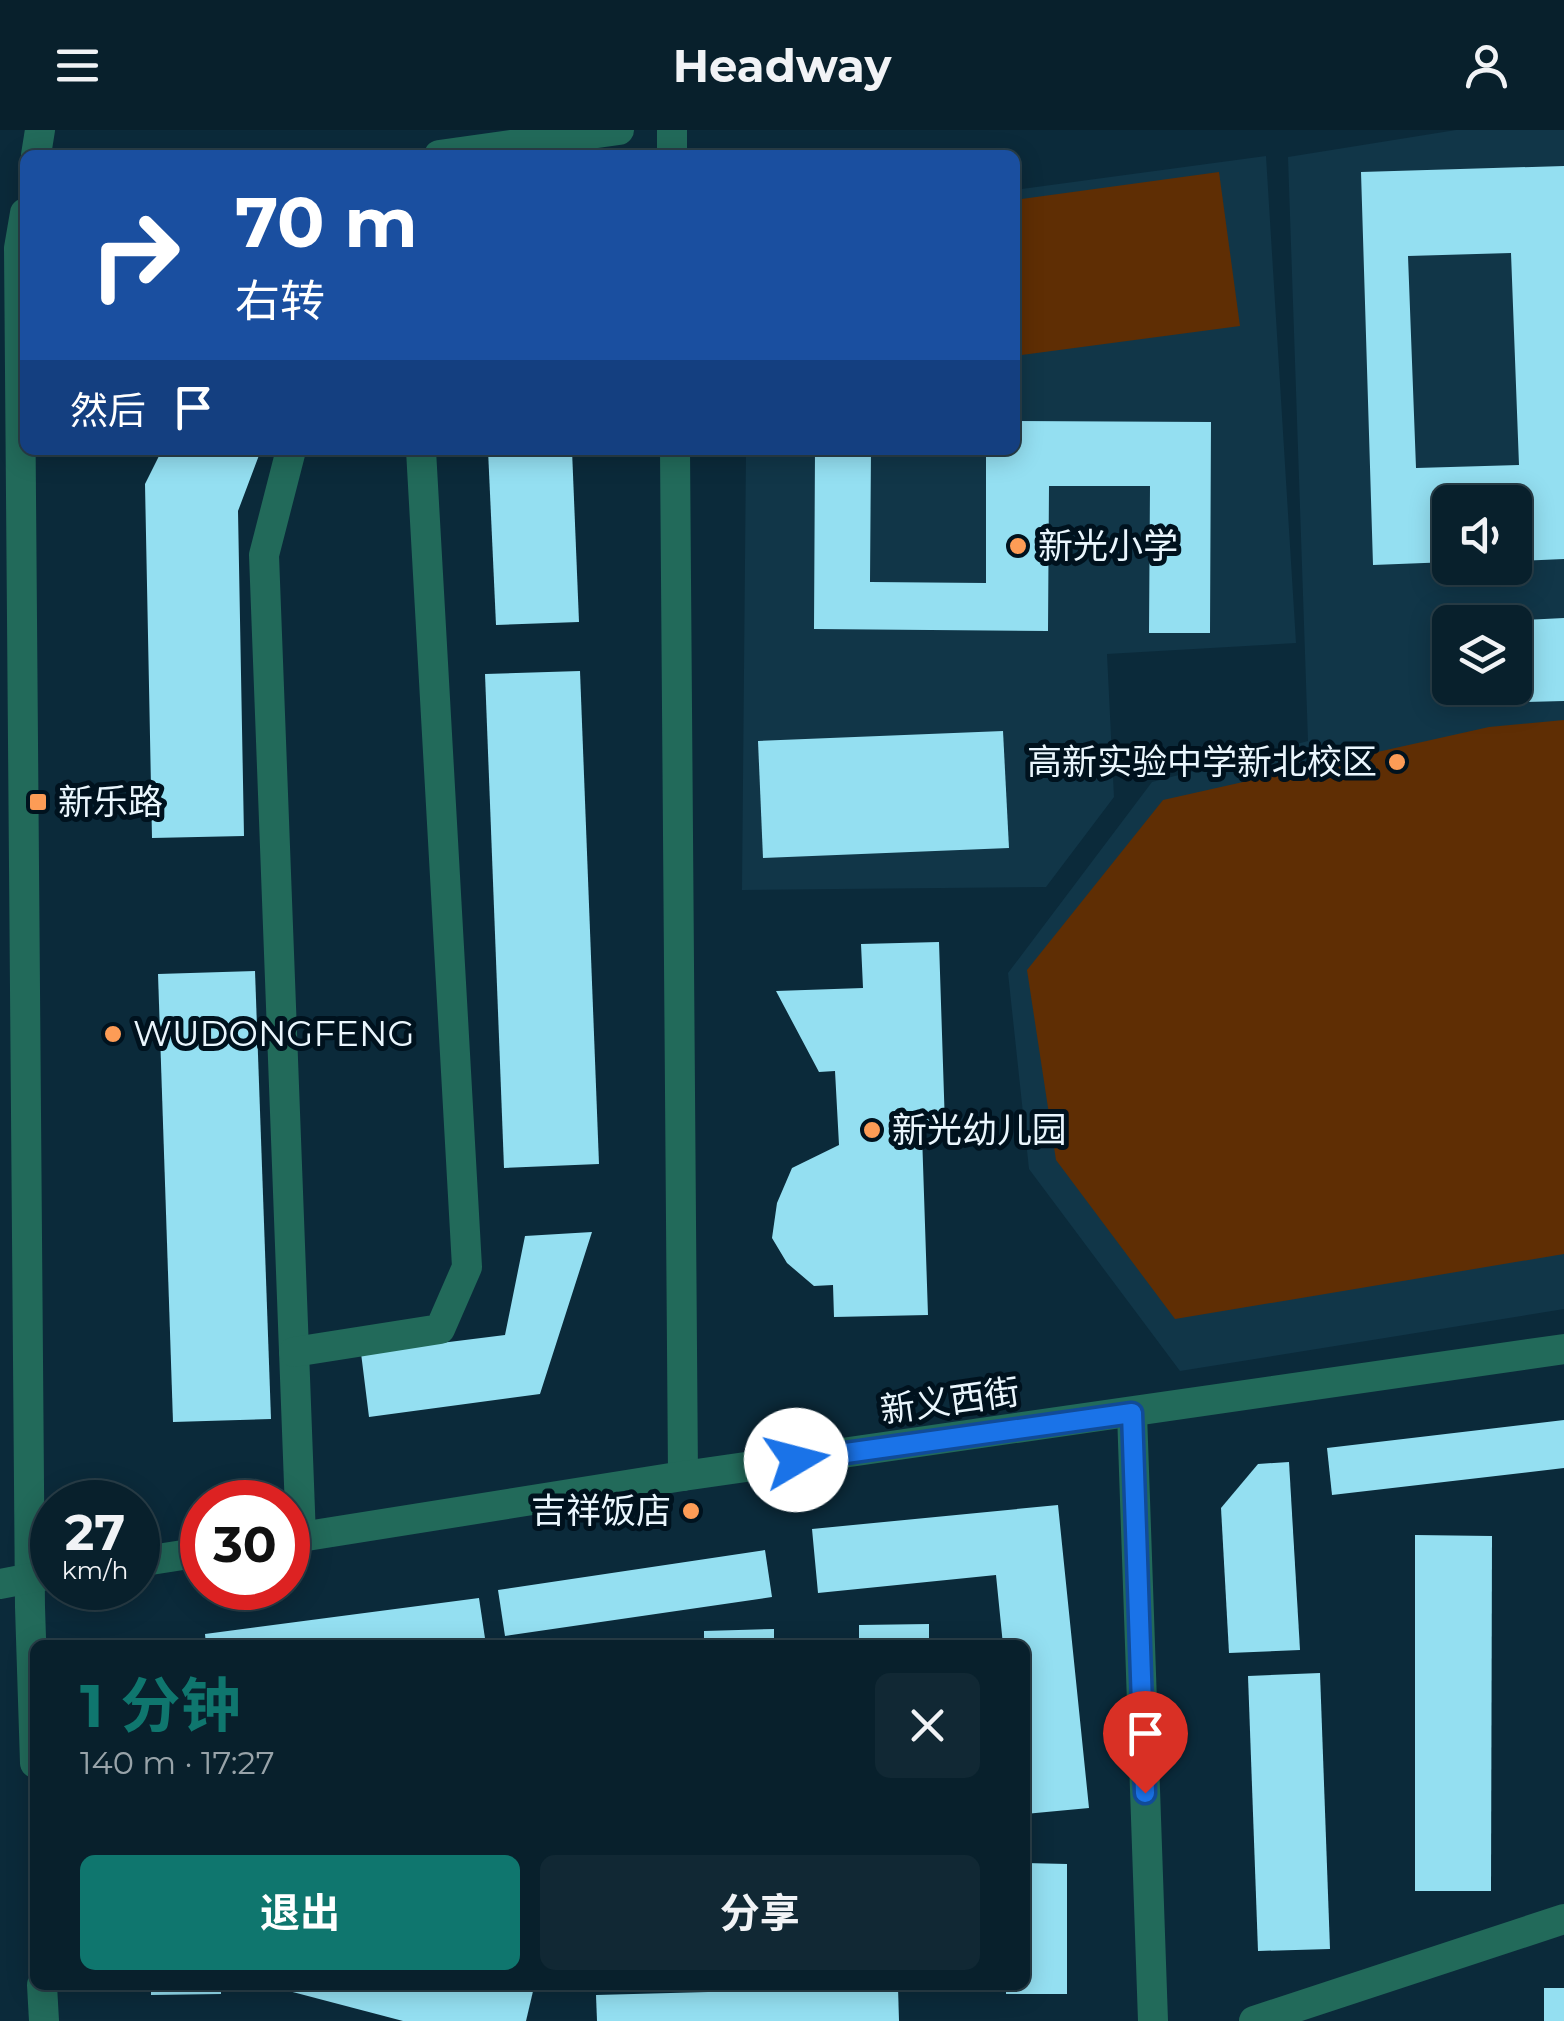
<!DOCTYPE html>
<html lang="zh">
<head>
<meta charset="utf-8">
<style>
  body { margin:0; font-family:Montserrat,"Noto Sans SC",sans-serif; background:#112834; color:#f1f3f6; height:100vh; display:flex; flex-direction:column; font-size:38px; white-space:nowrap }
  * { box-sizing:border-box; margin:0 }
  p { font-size:32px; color:#98a3a9 }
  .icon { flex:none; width:55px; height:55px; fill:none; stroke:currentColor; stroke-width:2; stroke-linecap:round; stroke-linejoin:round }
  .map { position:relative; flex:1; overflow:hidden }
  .side { position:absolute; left:30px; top:1510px; width:1000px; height:350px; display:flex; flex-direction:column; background:#08202c; border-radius:15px; box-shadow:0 5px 25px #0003,0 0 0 2px #293e48 }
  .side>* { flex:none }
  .top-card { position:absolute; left:20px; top:20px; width:1000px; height:305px; border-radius:15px; box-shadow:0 5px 25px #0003,0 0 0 2px #293e48; background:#1a4fa0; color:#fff; overflow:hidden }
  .controls { position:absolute; left:1432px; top:355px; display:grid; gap:20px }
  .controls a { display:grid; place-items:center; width:100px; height:100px; border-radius:15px; background:#08202c; box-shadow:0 5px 25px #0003,0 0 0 2px #293e48; font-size:50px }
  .speed { position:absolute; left:30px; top:1350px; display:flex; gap:20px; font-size:50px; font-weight:700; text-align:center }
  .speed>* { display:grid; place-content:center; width:130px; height:130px; border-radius:50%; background:#08202c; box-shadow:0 5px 25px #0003,0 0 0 2px #293e48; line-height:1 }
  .speed small { font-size:25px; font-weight:400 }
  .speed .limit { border:15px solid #d22; background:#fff; color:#111 }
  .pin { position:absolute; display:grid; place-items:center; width:85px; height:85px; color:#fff; margin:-102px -42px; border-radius:50% 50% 50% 0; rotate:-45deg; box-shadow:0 0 10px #0007 }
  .pin .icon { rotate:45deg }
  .me { position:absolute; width:110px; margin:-55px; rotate:82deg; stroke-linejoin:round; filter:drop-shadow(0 0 8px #0008) }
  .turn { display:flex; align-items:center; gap:35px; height:210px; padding:0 50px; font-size:45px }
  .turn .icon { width:130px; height:130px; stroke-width:2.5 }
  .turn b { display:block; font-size:70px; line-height:85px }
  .then { display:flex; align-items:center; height:95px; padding:0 50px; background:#0003; gap:20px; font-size:38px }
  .round { display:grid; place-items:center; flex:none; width:105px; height:105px; border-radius:15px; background:#112834 }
  .overview { display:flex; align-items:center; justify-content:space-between; height:170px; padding:0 50px }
  h1 { font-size:60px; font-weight:700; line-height:75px; color:#0f766e }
  .primary-button { display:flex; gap:20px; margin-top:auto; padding:20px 50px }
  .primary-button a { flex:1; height:115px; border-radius:15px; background:#0f766e; color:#fff; font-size:40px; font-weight:700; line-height:115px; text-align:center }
  .primary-button a+a { background:#112834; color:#f1f3f6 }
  header { display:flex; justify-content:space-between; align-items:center; height:130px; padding:0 50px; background:#08202c; font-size:45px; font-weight:700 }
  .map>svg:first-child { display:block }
  .built { fill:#113648; fill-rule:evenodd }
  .green { fill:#5f2e04 }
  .building { fill:#94dff1; fill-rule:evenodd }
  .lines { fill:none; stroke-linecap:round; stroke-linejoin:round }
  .minor { stroke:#226a5a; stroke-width:30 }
  .route-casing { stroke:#114b97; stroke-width:25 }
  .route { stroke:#1a73e8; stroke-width:18 }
  .poi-dot { fill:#fd9c56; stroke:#00121e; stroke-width:4 }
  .labels { text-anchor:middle; stroke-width:10; stroke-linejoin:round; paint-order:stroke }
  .poi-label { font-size:35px; fill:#eaf6fd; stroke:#00121e; text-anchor:start }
  .street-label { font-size:35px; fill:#eaf6fd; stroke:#00121e }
</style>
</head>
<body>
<header><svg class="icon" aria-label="menu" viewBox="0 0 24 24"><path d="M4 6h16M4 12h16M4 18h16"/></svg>Headway<svg class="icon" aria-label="person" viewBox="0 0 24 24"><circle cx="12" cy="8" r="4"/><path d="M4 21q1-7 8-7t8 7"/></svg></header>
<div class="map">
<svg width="1564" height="1891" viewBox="0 0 1564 1891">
  <rect width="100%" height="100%" fill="#0b2a3a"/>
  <g class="built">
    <path d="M1456 0H1564V1179L1180 1241 1029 1039 1008 843 1152 652 1308 611 1288 27ZM1450 372H1515V438H1450ZM1450 492H1515V558H1450Z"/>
    <polygon points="1266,26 1296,513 1107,524 1114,667 1046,757 742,760 746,320 1015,320 1015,60"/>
  </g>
  <g class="green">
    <polygon points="1219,42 1240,196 1015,226 1015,70"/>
    <polygon points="1564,590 1564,1124 1175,1189 1056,1030 1027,840 1163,670 1489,597"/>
  </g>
  <g class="building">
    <path d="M1564 36V429L1515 431V372H1450V432L1373 435 1361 42ZM1511 123 1519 335 1416 338 1408 126Z"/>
    <polygon points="1015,291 1211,292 1210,503 1149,503 1150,356 1049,356 1048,501 814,499 815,320 871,320 870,452 986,453 986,320 1015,320"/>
    <polygon points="162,320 261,320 238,381 244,706 152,708 145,354"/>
    <polygon points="488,320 572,320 579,492 496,495"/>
    <polygon points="1564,488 1564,571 1526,572 1523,490"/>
    <polygon points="580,541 599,1034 504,1038 485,544"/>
    <polygon points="1003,601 1009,718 763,728 758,611"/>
    <polygon points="939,812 945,996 905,996 905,1004 922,1004 928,1185 834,1187 833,1155 814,1156 787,1133 772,1108 777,1073 792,1038 839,1015 835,941 819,942 776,861 863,858 861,814"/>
    <polygon points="255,841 271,1289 173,1292 158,844"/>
    <polygon points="592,1102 540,1264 369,1287 361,1223 505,1205 525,1106"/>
    <polygon points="1564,1290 1564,1338 1332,1365 1327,1318"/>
    <polygon points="1289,1332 1300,1520 1229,1523 1221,1378 1258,1334"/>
    <polygon points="1058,1375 1089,1678 1025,1684 1025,1515 1003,1515 996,1445 818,1463 812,1399"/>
    <polygon points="1415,1405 1492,1406 1491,1761 1415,1761"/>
    <polygon points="765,1420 772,1467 505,1506 498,1460"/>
    <polygon points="479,1468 486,1515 206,1515 205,1504"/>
    <polygon points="929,1494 929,1515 859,1515 859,1495"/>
    <polygon points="774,1499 774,1515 704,1515 704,1501"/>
    <polygon points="1320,1543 1330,1819 1258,1821 1248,1546"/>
    <polygon points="1025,1733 1067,1734 1067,1864 1006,1864 1006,1855 1025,1855"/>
    <polygon points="151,1855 221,1855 221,1864 151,1865"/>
    <polygon points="266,1855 527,1855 534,1857 526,1891 403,1891"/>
    <polygon points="898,1857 899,1891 597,1891 596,1865"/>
    <rect x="1544" y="1858" width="20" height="33"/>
  </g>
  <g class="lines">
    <g class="minor">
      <polyline points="672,0 672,25"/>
      <polyline points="36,25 40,0"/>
      <polyline points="439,25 619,0"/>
      <polyline points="25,83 19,118 30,1477 35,1633"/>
      <polyline points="291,320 264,425 301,1407"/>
      <polyline points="675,320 683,1346"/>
      <polyline points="294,1222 440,1199 467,1137 421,320"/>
      <polyline points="1132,1283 1153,1891"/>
      <polyline points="288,1409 683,1346 1564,1219"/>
      <polyline points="138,1432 202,1422"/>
      <polyline points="0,1454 52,1444"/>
      <polyline points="42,1855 44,1891"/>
      <polyline points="1254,1891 1564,1789"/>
    </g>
  </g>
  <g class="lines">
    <g class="route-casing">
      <polyline id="route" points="796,1330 1132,1283 1145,1663"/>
    </g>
    <use href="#route" class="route"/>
  </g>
  <g class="poi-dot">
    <circle cx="1018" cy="416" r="10"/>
    <circle cx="1397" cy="632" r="10"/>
    <rect x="28" y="662" width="20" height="20" rx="5"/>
    <circle cx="113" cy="904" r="10"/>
    <circle cx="872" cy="1000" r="10"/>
    <circle cx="691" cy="1381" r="10"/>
  </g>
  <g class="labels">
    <g class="poi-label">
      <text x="1038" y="428">新光小学</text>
      <text x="1377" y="644" text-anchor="end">高新实验中学新北校区</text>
      <text x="58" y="684">新乐路</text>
      <text x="133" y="916">WUDONGFENG</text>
      <text x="892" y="1012">新光幼儿园</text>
      <text x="671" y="1393" text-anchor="end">吉祥饭店</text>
    </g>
    <g class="street-label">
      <text transform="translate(950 1271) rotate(-8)" y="12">新义西街</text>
    </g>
  </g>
</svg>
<div class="controls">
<a><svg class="icon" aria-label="sound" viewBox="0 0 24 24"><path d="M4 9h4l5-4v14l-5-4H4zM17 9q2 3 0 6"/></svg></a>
<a><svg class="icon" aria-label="layers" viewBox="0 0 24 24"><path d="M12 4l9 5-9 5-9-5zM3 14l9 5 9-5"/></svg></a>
</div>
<div class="speed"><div>27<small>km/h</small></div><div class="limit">30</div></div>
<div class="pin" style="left:1145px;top:1663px;background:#d93025"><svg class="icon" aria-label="arrive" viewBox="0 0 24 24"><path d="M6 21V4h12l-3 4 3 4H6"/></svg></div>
<svg class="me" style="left:796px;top:1330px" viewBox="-20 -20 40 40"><circle r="19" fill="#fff"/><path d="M0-13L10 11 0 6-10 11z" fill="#1a73e8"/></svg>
<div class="top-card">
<div class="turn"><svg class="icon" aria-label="right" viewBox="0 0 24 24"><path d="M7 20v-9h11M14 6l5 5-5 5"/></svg><div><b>70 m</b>右转</div></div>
<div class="then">然后<svg class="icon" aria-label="arrive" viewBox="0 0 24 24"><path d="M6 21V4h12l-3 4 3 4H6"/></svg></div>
</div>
<section class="side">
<div class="overview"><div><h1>1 分钟</h1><p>140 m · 17:27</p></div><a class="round"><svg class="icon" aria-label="close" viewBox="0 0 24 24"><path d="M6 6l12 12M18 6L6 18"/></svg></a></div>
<div class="primary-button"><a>退出</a><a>分享</a></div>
</section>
</div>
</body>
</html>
